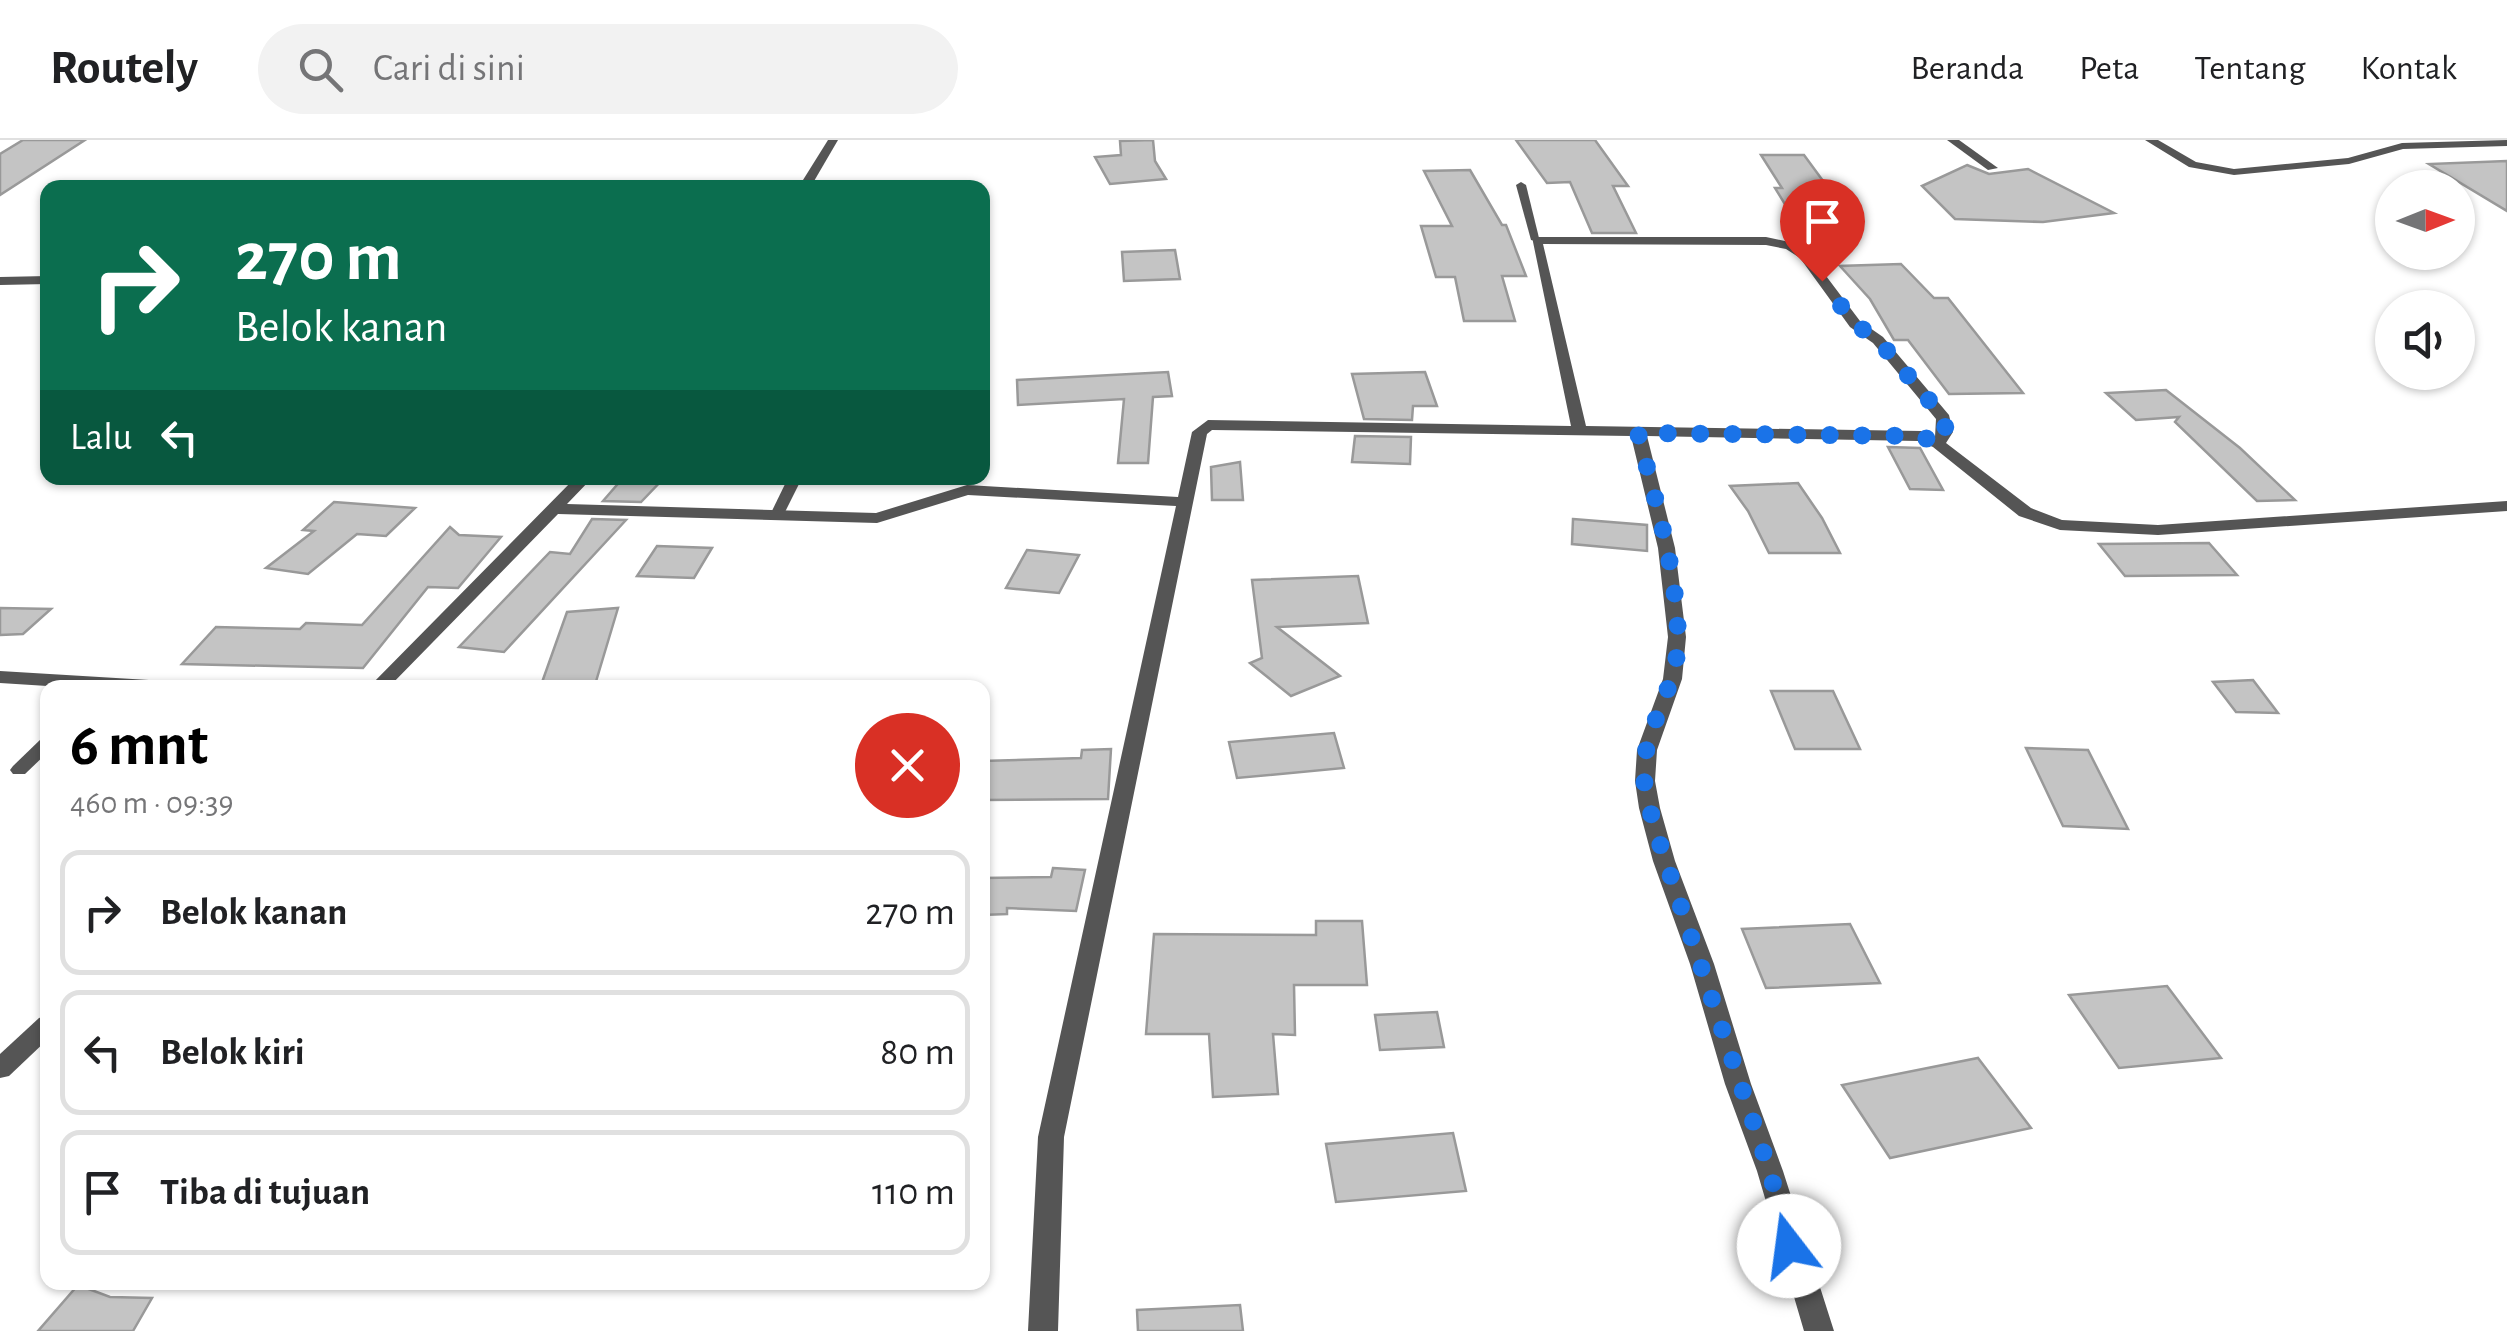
<!DOCTYPE html>
<html lang="id">
<head>
<meta charset="utf-8">
<style>
  body { margin:0; font-family:"Alegreya Sans",sans-serif; background:#f2f2f2; color:#202124; height:100vh; display:flex; flex-direction:column; font-size:38px; white-space:nowrap }
  * { box-sizing:border-box; margin:0 }
  p { font-size:32px; color:#757577 }
  .icon { flex:none; width:55px; height:55px; fill:none; stroke:currentColor; stroke-width:2; stroke-linecap:round; stroke-linejoin:round }
  .map { position:relative; flex:1; overflow:hidden }
  .drawer { position:absolute; left:40px; top:540px; width:950px; height:610px; display:flex; flex-direction:column; background:#fff; border-radius:20px; box-shadow:0 2px 8px #0004 }
  .drawer>* { flex:none }
  .top-card { position:absolute; left:40px; top:40px; width:950px; height:305px; border-radius:20px; box-shadow:0 2px 8px #0004; background:#0b6e4f; color:#fff; overflow:hidden }
  .needle { width:65px; rotate:89deg }
  .controls { position:absolute; left:2375px; top:30px; display:grid; gap:20px }
  .controls a { display:grid; place-items:center; width:100px; height:100px; border-radius:50%; background:#fff; box-shadow:0 2px 8px #0004; font-size:50px }
  .pin { position:absolute; display:grid; place-items:center; width:85px; height:85px; color:#fff; margin:-102px -42px; border-radius:50% 50% 50% 0; rotate:-45deg; box-shadow:0 0 10px #0007 }
  .pin .icon { rotate:45deg }
  .me { position:absolute; width:110px; margin:-55px; rotate:345deg; stroke-linejoin:round; filter:drop-shadow(0 0 8px #0008) }
  .turn { display:flex; align-items:center; gap:35px; height:210px; padding:0 30px; font-size:45px }
  .turn .icon { width:130px; height:130px; stroke-width:2.5 }
  .turn b { display:block; font-size:70px; line-height:85px }
  .then { display:flex; align-items:center; height:95px; padding:0 30px; background:#0003; gap:20px; font-size:38px }
  .round { display:grid; place-items:center; flex:none; width:105px; height:105px; border-radius:52px; background:#f2f2f2 }
  .overview { display:flex; align-items:center; justify-content:space-between; height:170px; padding:0 30px }
  h1 { font-size:60px; font-weight:700; line-height:75px; color:#000 }
  ul { padding:0; list-style:none }
  li { display:flex; align-items:center; gap:30px; height:125px; margin:0 20px 15px; padding:0 10px; border:5px solid #e0e0e0; border-radius:20px }
  li div { flex:1 }
  li b { display:block; font-size:38px }
  li em { font-style:normal }
  header { display:flex; align-items:center; gap:60px; box-sizing:border-box; height:140px; padding:0 50px; background:#fff; border-bottom:2px solid #e0e0e0 }
  header strong { font-size:48px }
  nav { display:flex; gap:55px; margin-inline-start:auto; font-size:35px }
  .search { width:700px; height:90px; background:#f2f2f2; display:flex; align-items:center; gap:25px; box-sizing:border-box; padding:0 35px; border-radius:55px; color:#757577; font-size:38px }
  .map>svg:first-child { display:block }
  .building { fill:#c4c4c4; stroke:#999; stroke-width:2.5 }
  .lines { fill:none; stroke-linecap:round; stroke-linejoin:round }
  .lane { fill:#555; fill-rule:evenodd }
  .street { fill:#555; fill-rule:evenodd }
  .route { stroke:#1a73e8; stroke-width:18; stroke-dasharray:0 32.4 }
</style>
</head>
<body>
<header>
<strong>Routely</strong>
<div class="search"><svg class="icon" aria-label="search" viewBox="0 0 24 24"><circle cx="10" cy="10" r="6"/><path d="M15 15l6 6"/></svg>Cari di sini</div>
<nav><a>Beranda</a><a>Peta</a><a>Tentang</a><a>Kontak</a></nav>
</header>
<div class="map">
<svg width="2507" height="1191" viewBox="0 0 2507 1191">
  <rect width="100%" height="100%" fill="#fff"/>
  <g class="building">
    <polygon points="23,0 85,0 0,55 0,14"/>
    <polygon points="1153,0 1155,21 1166,39 1110,44 1095,17 1121,15 1120,1"/>
    <polygon points="1516,0 1595,0 1628,46 1613,46 1636,93 1592,93 1570,42 1547,43"/>
    <polygon points="1761,15 1804,15 1851,79 1794,79 1775,48 1782,48"/>
    <polygon points="2507,21 2507,71 2429,24"/>
    <polygon points="1967,25 1989,34 2028,29 2114,73 2043,82 1955,79 1922,46"/>
    <polygon points="1470,30 1502,85 1506,85 1526,136 1502,136 1515,181 1464,181 1455,137 1436,137 1421,86 1452,86 1424,31"/>
    <polygon points="1175,110 1180,139 1124,141 1122,112"/>
    <polygon points="1901,124 1934,158 1948,158 2023,253 1949,254 1908,200 1894,200 1870,159 1840,126"/>
    <polygon points="1168,232 1172,256 1153,257 1148,323 1118,323 1124,259 1018,265 1017,240"/>
    <polygon points="1425,232 1437,266 1413,266 1412,280 1364,279 1352,234"/>
    <polygon points="2166,250 2240,308 2295,360 2257,361 2175,282 2179,277 2136,280 2106,253"/>
    <polygon points="1355,296 1411,297 1410,324 1352,322"/>
    <polygon points="1888,307 1920,308 1943,350 1910,349"/>
    <polygon points="1240,322 1243,360 1212,360 1211,327"/>
    <polygon points="623,338 664,338 641,362 603,361"/>
    <polygon points="1798,343 1822,378 1840,413 1769,413 1748,371 1730,346"/>
    <polygon points="334,362 415,368 386,396 357,394 308,434 266,428 314,391 303,390"/>
    <polygon points="592,379 626,380 504,512 459,507 550,412 570,414"/>
    <polygon points="1573,379 1647,385 1647,411 1572,404"/>
    <polygon points="450,387 459,395 501,397 458,448 428,447 363,528 182,524 216,487 300,489 306,483 362,485"/>
    <polygon points="2209,403 2237,435 2125,436 2099,404"/>
    <polygon points="657,406 712,408 694,438 637,436"/>
    <polygon points="1027,410 1079,415 1059,453 1006,448"/>
    <polygon points="1358,436 1368,483 1277,487 1340,536 1291,556 1250,523 1262,518 1252,440"/>
    <polygon points="0,468 51,469 23,494 0,495"/>
    <polygon points="618,468 594,548 540,548 567,472"/>
    <polygon points="2253,540 2278,573 2236,572 2213,542"/>
    <polygon points="1771,551 1833,551 1860,609 1795,609"/>
    <polygon points="1334,593 1344,628 1237,638 1229,602"/>
    <polygon points="2026,608 2088,610 2128,689 2063,686"/>
    <polygon points="1111,609 1108,659 982,660 982,621 1081,618 1082,610"/>
    <polygon points="1053,728 1085,730 1076,771 1007,768 1007,774 982,775 982,738 1051,737"/>
    <polygon points="1316,781 1362,781 1367,845 1294,845 1295,895 1273,894 1278,954 1213,957 1209,894 1146,894 1154,794 1316,795"/>
    <polygon points="1850,784 1880,843 1766,848 1742,789"/>
    <polygon points="2167,846 2221,918 2119,928 2069,855"/>
    <polygon points="1437,872 1444,907 1380,910 1375,875"/>
    <polygon points="1978,918 2031,988 1890,1018 1842,945"/>
    <polygon points="1453,993 1466,1051 1336,1062 1326,1004"/>
    <polygon points="78,1145 110,1157 152,1158 133,1191 38,1191"/>
    <polygon points="1240,1165 1243,1191 1138,1191 1137,1170"/>
  </g>
  <g class="lines">
    <g class="lane">
      <polygon points="1521,42 1526,45 1540,102 1531,100 1516,45"/>
      <polygon points="788,338 802,338 781,380 771,380 769,377"/>
      <polygon points="48,597 48,612 25,634 13,634 10,630 13,626 42,598"/>
    </g>
    <g class="street">
      <polygon points="828,0 838,0 810,48 798,48"/>
      <polygon points="1947,0 1959,0 1998,28 1988,30"/>
      <polygon points="2145,0 2158,0 2196,22 2234,29 2348,18 2402,3 2507,0 2507,6 2403,9 2349,24 2234,35 2189,27"/>
      <path d="M1532 97H1766L1794 103 1808 112 1860 181 1883 197 1949 275 1953 292 1946 303 2031 368 2062 380 2158 385 2507 361V371L2158 395 2060 390 2019 376 1933 307 1918 301 1647 296 1675 408 1686 497 1682 539 1657 610 1655 641 1660 668 1675 721 1714 824 1751 944 1783 1031 1834 1191H1804L1757 1031 1725 944 1690 824 1653 721 1639 668 1635 641 1637 610 1663 539 1668 497 1658 408 1631 296 1212 290 1207 294 1064 997 1058 1191H1028L1038 997 1176 366 968 355 877 383 558 374 388 548H368L575 338H592L567 364 876 373 967 345 1178 357 1192 292 1208 280 1571 286ZM1543 104 1766 105 1786 109 1800 118 1850 187 1873 203 1936 279 1935 297 1921 291 1586 286Z"/>
      <polygon points="48,136 48,144 0,145 0,137"/>
      <polygon points="0,531 182,542 191,548 79,548 0,543"/>
      <polygon points="48,875 48,899 9,936 0,938 0,914 39,878"/>
    </g>
  </g>
  <g class="lines">
    <path class="route" d="M1789 1106 1770 1032 1654 686C1650 667 1642 645 1644 625 1648 580 1679 543 1678 498 1677 430 1655 359 1638 293L1921 296 1938 304 1946 292 1944 278 1878 200 1855 184 1822 141"/>
  </g>
</svg>
<div class="controls">
<a><svg class="needle" viewBox="-14 -14 28 28"><path d="M0-13l5 13h-10z" fill="#e53935"/><path d="M0 13l5-13h-10z" fill="#757577"/></svg></a>
<a><svg class="icon" aria-label="sound" viewBox="0 0 24 24"><path d="M4 9h4l5-4v14l-5-4H4zM17 9q2 3 0 6"/></svg></a>
</div>
<div class="pin" style="left:1822px;top:141px;background:#d93025"><svg class="icon" aria-label="arrive" viewBox="0 0 24 24"><path d="M6 21V4h12l-3 4 3 4H6"/></svg></div>
<svg class="me" style="left:1789px;top:1106px" viewBox="-20 -20 40 40"><circle r="19" fill="#fff"/><path d="M0-13L10 11 0 6-10 11z" fill="#1a73e8"/></svg>
<div class="top-card">
<div class="turn"><svg class="icon" aria-label="right" viewBox="0 0 24 24"><path d="M7 20v-9h11M14 6l5 5-5 5"/></svg><div><b>270 m</b>Belok kanan</div></div>
<div class="then">Lalu<svg class="icon" aria-label="left" viewBox="0 0 24 24"><path d="M17 20v-9H6M10 6l-5 5 5 5"/></svg></div>
</div>
<section class="drawer">
<div class="overview"><div><h1>6 mnt</h1><p>460 m · 09:39</p></div><a class="round" style="background:#d93025;color:#fff"><svg class="icon" aria-label="close" viewBox="0 0 24 24"><path d="M6 6l12 12M18 6L6 18"/></svg></a></div>
<ul>
<li><svg class="icon" aria-label="right" viewBox="0 0 24 24"><path d="M7 20v-9h11M14 6l5 5-5 5"/></svg><div><b>Belok kanan</b></div><em>270 m</em></li>
<li><svg class="icon" aria-label="left" viewBox="0 0 24 24"><path d="M17 20v-9H6M10 6l-5 5 5 5"/></svg><div><b>Belok kiri</b></div><em>80 m</em></li>
<li><svg class="icon" aria-label="arrive" viewBox="0 0 24 24"><path d="M6 21V4h12l-3 4 3 4H6"/></svg><div><b>Tiba di tujuan</b></div><em>110 m</em></li>
</ul>
</section>
</div>
</body>
</html>
